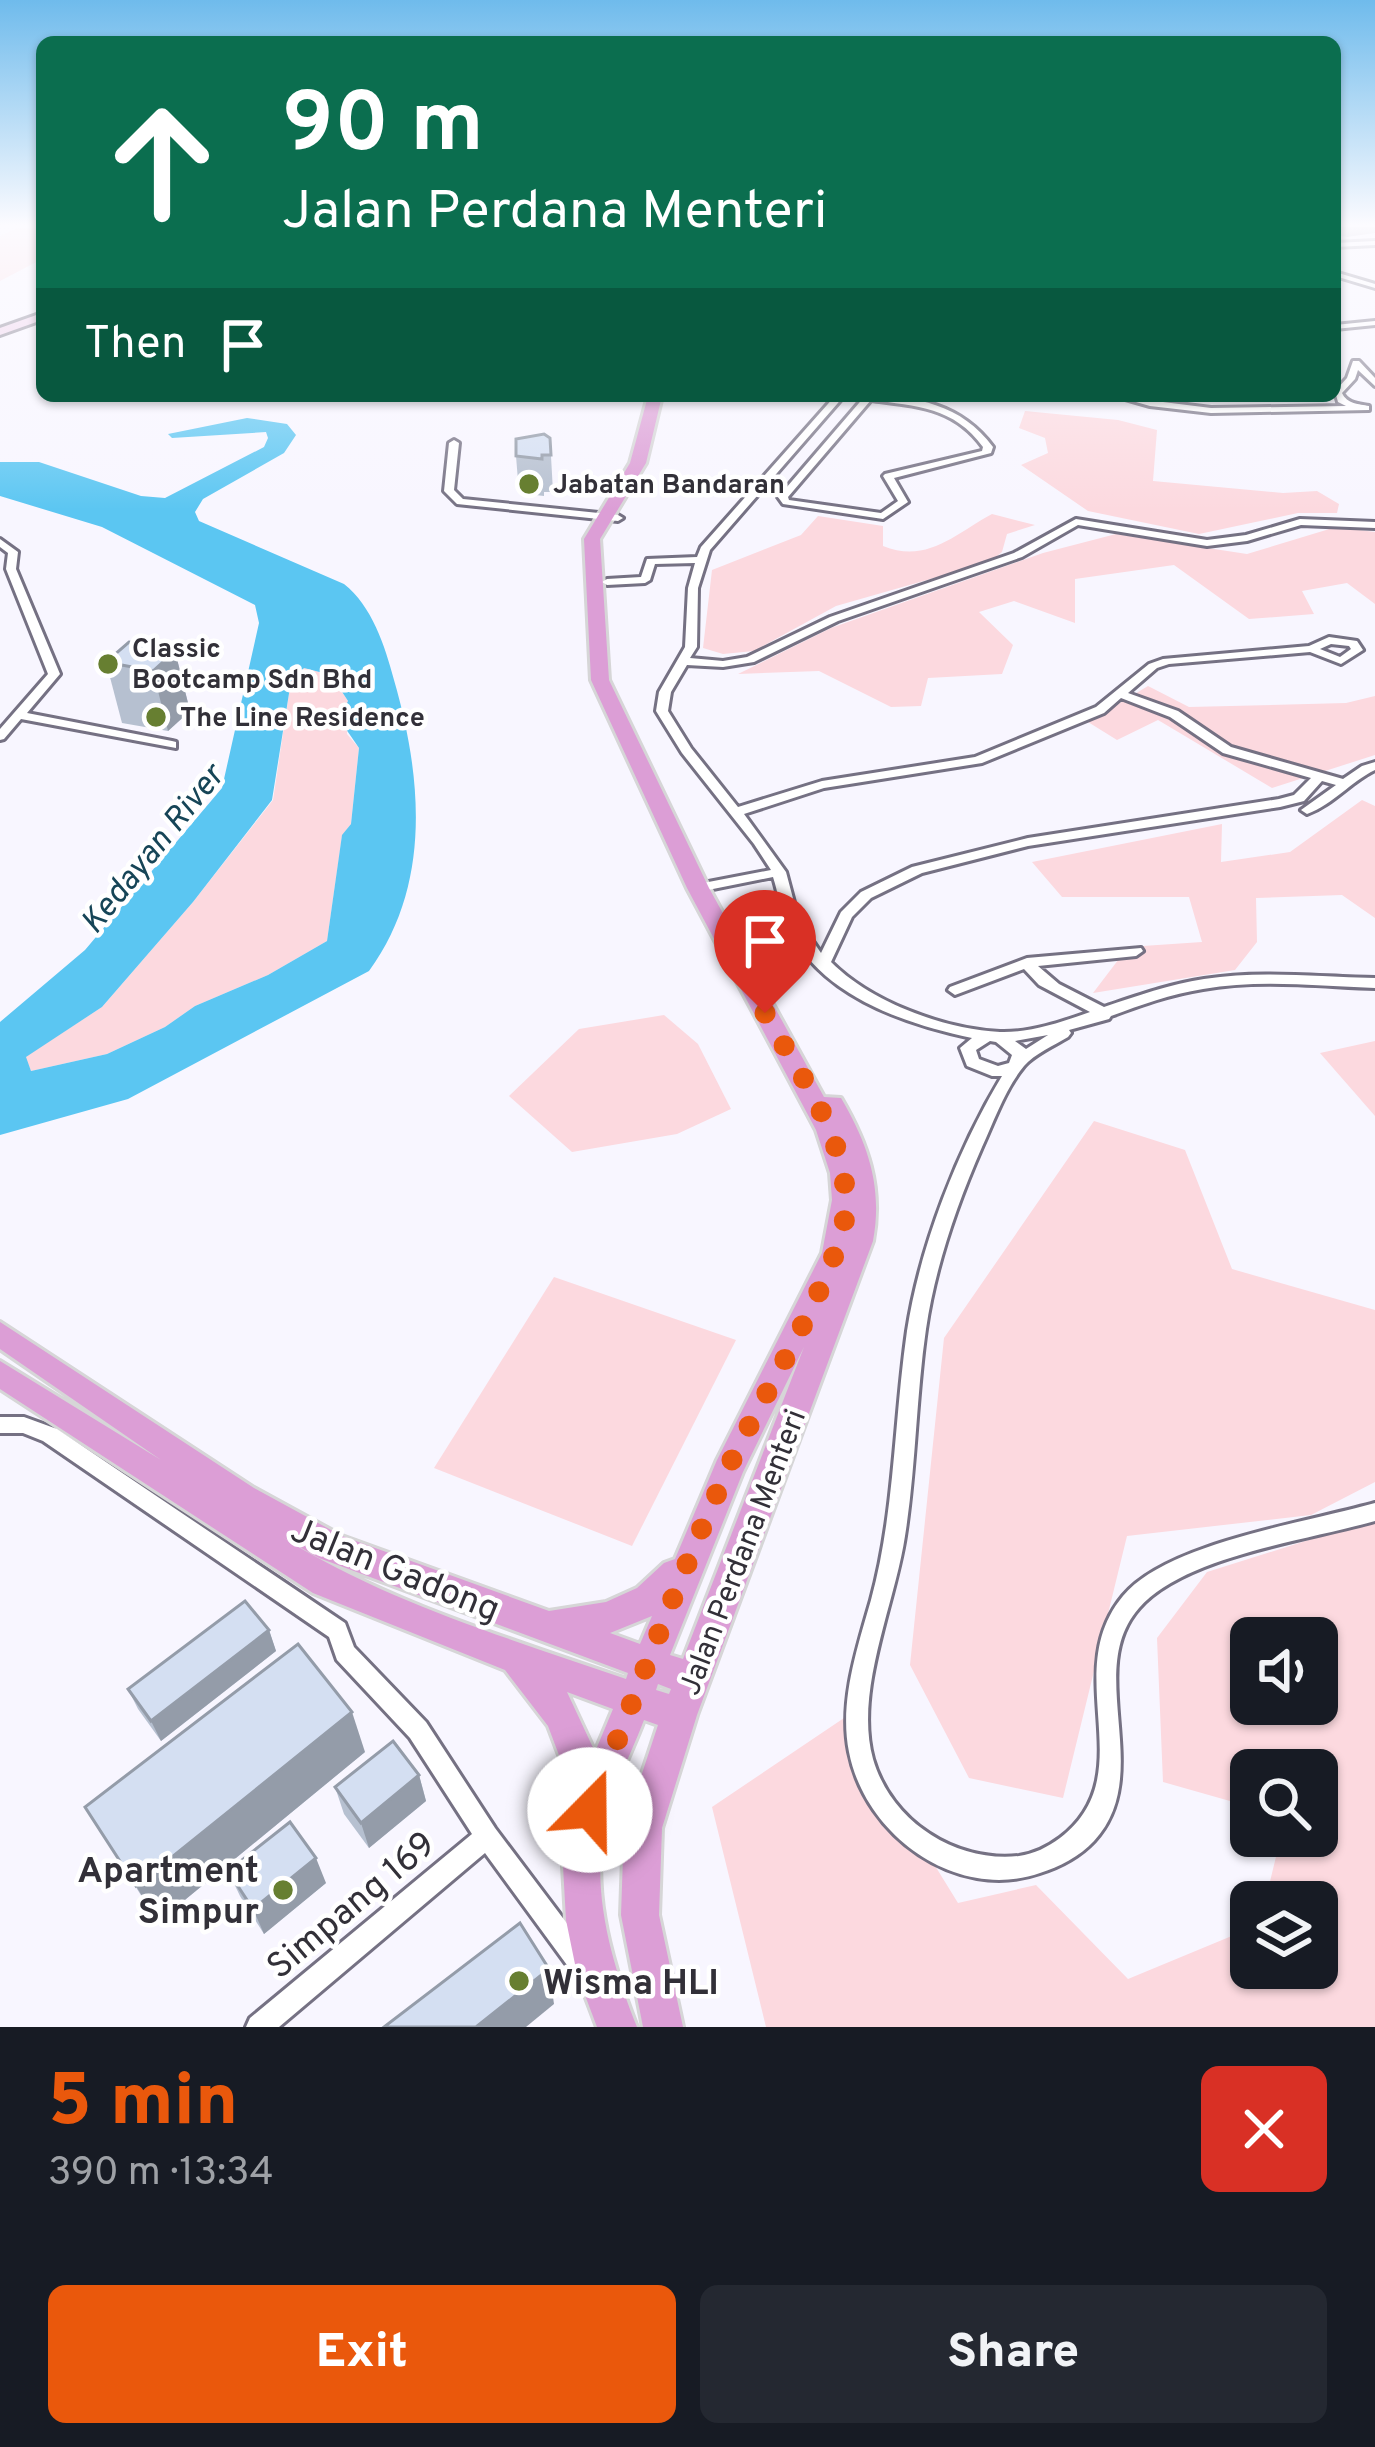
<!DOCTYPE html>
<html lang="en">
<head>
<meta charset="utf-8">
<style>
  body { margin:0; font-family:Overpass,sans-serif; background:#242831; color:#f1f3f6; height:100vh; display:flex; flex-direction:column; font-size:45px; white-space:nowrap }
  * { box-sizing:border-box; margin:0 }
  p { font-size:39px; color:#9ea1a6 }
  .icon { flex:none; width:66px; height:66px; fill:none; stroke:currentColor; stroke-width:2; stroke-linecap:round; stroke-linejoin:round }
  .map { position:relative; height:2027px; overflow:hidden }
  .details { display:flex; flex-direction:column; background:#171b24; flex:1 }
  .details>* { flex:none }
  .guide { position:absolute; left:36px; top:36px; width:1305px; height:366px; border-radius:18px; box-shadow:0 3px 9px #0004; background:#0b6e4f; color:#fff; overflow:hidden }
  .buttons { position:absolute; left:1230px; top:1617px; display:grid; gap:24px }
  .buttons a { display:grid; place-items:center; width:108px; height:108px; border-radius:18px; background:#171b24; box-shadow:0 3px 9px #0004; font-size:60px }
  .pin { position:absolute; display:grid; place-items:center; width:102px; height:102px; color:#fff; margin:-123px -51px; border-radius:50% 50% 50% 0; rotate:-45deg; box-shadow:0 0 12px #0007 }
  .pin .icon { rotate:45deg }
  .me { position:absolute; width:132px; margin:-66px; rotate:22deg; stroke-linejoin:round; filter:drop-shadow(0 0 9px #0008) }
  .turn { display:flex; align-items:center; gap:42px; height:252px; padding:0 48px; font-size:54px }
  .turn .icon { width:156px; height:156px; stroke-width:2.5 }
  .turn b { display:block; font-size:84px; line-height:102px }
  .then { display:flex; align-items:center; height:114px; padding:0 48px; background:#0003; gap:24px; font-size:45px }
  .round { display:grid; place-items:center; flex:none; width:126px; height:126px; border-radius:18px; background:#242831 }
  .summary { display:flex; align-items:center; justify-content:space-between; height:204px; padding:0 48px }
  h1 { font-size:72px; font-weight:800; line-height:90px; color:#ea580c }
  .primary-button { display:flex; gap:24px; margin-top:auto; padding:24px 48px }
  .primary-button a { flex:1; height:138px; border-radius:18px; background:#ea580c; color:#fff; font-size:48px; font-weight:800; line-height:138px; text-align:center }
  .primary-button a+a { background:#242831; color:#f1f3f6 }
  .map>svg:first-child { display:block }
  .green { fill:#fcd9df; fill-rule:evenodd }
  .water { fill:#5bc6f2; fill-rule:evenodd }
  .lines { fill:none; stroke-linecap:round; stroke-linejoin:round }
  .minor-casing { stroke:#757183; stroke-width:6 }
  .secondary-casing { stroke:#757183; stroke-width:6 }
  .primary-casing { stroke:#d6d6d7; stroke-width:6 }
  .minor { fill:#fff; fill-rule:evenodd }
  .secondary { fill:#edceea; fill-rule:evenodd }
  .primary { fill:#dc9ed6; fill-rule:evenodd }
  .wall { fill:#b6c0d0 }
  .shaded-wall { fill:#949ca9 }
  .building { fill:#d4dff2; stroke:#949ca9; stroke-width:3 }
  .route { stroke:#ea580c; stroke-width:21; stroke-dasharray:0 37.8 }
  .poi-dot { fill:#677f31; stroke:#fff; stroke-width:4.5 }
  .labels { text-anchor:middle; stroke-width:9; stroke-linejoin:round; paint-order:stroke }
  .far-poi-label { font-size:27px; font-weight:bold; fill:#323038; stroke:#fff; text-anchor:start }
  .street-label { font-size:30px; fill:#323038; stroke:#fff }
  .water-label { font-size:33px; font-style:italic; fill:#164557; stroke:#fff }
  .near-street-label { font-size:36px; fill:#323038; stroke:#fff }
  .near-poi-label { font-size:36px; font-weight:bold; fill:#323038; stroke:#fff; text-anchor:end }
</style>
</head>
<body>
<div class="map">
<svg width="1375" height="2027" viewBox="0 0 1375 2027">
  <rect width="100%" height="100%" fill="#f8f6ff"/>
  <g class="green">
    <polygon points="19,227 42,227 42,259 0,281 0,236"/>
    <polygon points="1025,411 1118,420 1157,430 1153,481 1283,493 1317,491 1339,504 1337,513 1298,513 1199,534 1088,511 1021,465 1048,453 1045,438 1019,428"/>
    <path d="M992 514 1035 525 1007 534 1002 552 990 562 836 606 754 651 723 654 703 648 712 570 801 535 818 516 883 526V546C927 564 955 534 992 514Z"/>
    <polygon points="1336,527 1375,532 1375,604 1347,583 1302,591 1314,614 1249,619 1174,565 1075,579 1075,623 1014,601 979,612 1013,645 1002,674 928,678 921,706 891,707 819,671 738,674 831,628 1043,553 1116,534 1247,554"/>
    <polygon points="304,668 331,675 348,701 347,734 359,748 351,824 342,836 327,941 268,975 195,1006 165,1027 107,1054 31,1071 25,1057 102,1007 193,902 273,800 291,680"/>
    <polygon points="1148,686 1189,707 1346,703 1375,696 1375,755 1272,788 1158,720 1117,740 1088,722"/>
    <polygon points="1362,800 1375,806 1375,918 1342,895 1256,898 1257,942 1235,970 1093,993 1128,947 1202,942 1189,897 1062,897 1032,862 1222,824 1221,862 1290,852"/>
    <polygon points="664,1015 698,1044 731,1109 677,1134 572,1152 509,1096 579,1029"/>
    <polygon points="1375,1041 1375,1116 1320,1053"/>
    <polygon points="1094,1121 1185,1150 1232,1269 1375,1310 1375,1482 1311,1515 1127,1536 1063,1798 969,1778 910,1665 944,1338"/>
    <polygon points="554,1277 736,1340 632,1546 434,1468"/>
    <path d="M1375 1519V2027H766L712 1807 844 1718 958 1903 1036 1885 1128 1979 1251 1928V1968H1317V1902H1265L1281 1836H1317V1770H1251V1807L1163 1782 1157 1638 1207 1572ZM1251 1638H1317V1704H1251Z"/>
  </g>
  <path class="water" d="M247 418 287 424 296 435 284 453 203 499 195 512 199 521 344 584C372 606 385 646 394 680 422 777 432 885 369 971L128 1099 0 1135V1022L85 950 222 788 259 623 255 605 102 527 0 496V462H39L141 496 165 498 264 447 268 438 266 432 172 438 168 434ZM304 668 331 675 348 701 339 719 359 748 351 824 342 835 327 941 268 975 195 1006 165 1027 107 1054 31 1071 26 1057 102 1007 193 902 272 800 291 681Z"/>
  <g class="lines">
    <g class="minor-casing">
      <g id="minor">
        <polygon points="1375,241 1375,245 1335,247 1335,243"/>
        <polygon points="1335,272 1375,284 1375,288 1335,276"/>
        <polygon points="1375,321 1375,325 1335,329 1335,325"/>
        <path d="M1353 361H1359L1375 378V386L1358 370 1355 379 1342 393C1347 404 1359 404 1369 406V410L1211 413 1150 406 1115 396 1211 408 1346 406 1338 402 1335 391 1347 378Z"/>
        <path d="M835 396H844L710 550 698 588 697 647 690 658 723 661 747 657 830 617 1014 553 1076 519 1207 540 1246 535 1300 519 1375 522V528L1301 525 1247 541 1207 546 1078 525 1022 557 838 621 754 662 723 667 687 665 671 692 668 711 691 748 738 807 822 781 975 757 1096 707 1149 664 1163 659 1309 646 1329 637 1357 641 1363 650 1341 664 1310 652 1169 664 1157 668 1128 693 1178 711 1231 747 1343 779 1362 766 1375 762V770C1350 782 1334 804 1307 814L1301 810 1336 785 1322 781 1304 801 1280 807 1028 846 922 873 871 898 852 917 831 962C871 1002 943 1029 1000 1032 1030 1033 1062 1022 1090 1012L1039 985 1024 969 955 995 948 990 950 987 1027 958 1141 948 1143 951 1136 956 1038 966 1059 984 1104 1007C1137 996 1170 984 1204 979 1260 970 1318 977 1375 978V988C1318 986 1259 979 1203 989 1171 994 1141 1005 1111 1016L1109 1019 1069 1030 1071 1033 1068 1037C1055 1045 1034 1054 1024 1066 1005 1089 994 1121 982 1147 957 1204 935 1267 926 1329 916 1397 916 1467 905 1536 895 1604 854 1691 873 1759 891 1821 955 1863 1019 1856 1034 1854 1048 1847 1060 1838 1144 1774 1058 1674 1123 1596 1166 1543 1309 1522 1375 1503V1521C1309 1540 1184 1556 1139 1608 1083 1671 1156 1774 1094 1841 1079 1857 1059 1867 1040 1873 956 1902 865 1835 849 1752 839 1702 857 1649 871 1600 895 1512 894 1421 907 1331 920 1246 958 1149 1002 1076H992L967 1066 960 1048 972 1038C901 1023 817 994 786 923 780 909 778 892 773 877L698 892 693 891 691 888 693 885 771 870 754 844 682 753 656 711 659 692 685 647 688 588 695 563 655 564 650 580 645 583 607 585 602 582 607 579 641 577 647 559 697 557 701 547ZM1331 644 1349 646 1351 649 1340 657 1320 649ZM1121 698 1170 717 1223 753 1311 778 1294 795 1279 799 1028 838 912 867 861 892 841 912 821 953 799 921 786 872 744 814 824 788 982 763 1104 713ZM1048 1035 1026 1049 1015 1041ZM990 1041 996 1042 1012 1055 1009 1063 998 1066 979 1059 976 1050Z"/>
        <path d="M865 396C917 396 961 404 993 447L991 453 894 478 908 502 883 519 783 504 778 497 780 495ZM871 400C917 406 954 407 983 447L982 451 885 474 883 476 898 501 881 513 789 500 788 497Z"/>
        <polygon points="454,440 459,443 454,490 463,499 618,515 623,518 618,521 457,504 444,491 449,443"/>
        <polygon points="0,539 18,552 16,569 60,674 27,713 172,741 176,742 176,748 21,719 4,739 0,740 0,729 48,674 6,569 8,553 0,547"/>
        <polygon points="0,1417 24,1417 57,1429 345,1623 354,1647 426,1722 495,1828 593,1958 596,1967 593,1976 584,1979 575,1976 485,1853 279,2027 246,2027 250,2018 472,1834 410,1738 337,1660 329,1637 43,1441 23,1433 0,1433"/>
      </g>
    </g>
    <g class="secondary-casing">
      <polygon id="secondary" points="42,313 42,320 0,335 0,328"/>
    </g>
    <g class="primary-casing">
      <path id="primary" d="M648 396H662L646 463 600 539 609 680 709 888 824 1097 841 1098C868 1144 883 1187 873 1241L697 1715 662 1828 659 1915 683 2027H643L621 1915 624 1828 658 1725 644 1720C633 1749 618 1778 609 1807 587 1880 610 1959 637 2027H597L577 1974 566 1920 563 1866 571 1809 562 1763 548 1726 505 1670 313 1593 0 1389V1361L161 1460 0 1349V1322L254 1488 342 1536 549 1611 606 1602 637 1588 664 1563 675 1559 717 1460 822 1253 832 1200 830 1173 816 1130 687 888 591 680 584 539 630 463ZM804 1347 683 1659 670 1655 743 1472ZM282 1537 319 1558 628 1673 626 1679C508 1638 388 1603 282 1537ZM652 1616 640 1644 610 1633ZM658 1684 671 1689 669 1694 656 1690ZM567 1692 613 1709 595 1752Z"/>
    </g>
    <use href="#minor" class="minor"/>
    <use href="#secondary" class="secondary"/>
    <use href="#primary" class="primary"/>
  </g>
  <g class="wall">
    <polygon points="1335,227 1375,227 1347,237 1335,235"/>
    <polygon points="550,438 553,492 544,492 544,496 519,493 516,456"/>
    <polygon points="175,651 190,711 168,731 122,723 106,662"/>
    <polygon points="269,1630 276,1651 161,1741 138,1709 128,1689"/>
    <polygon points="365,1752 158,1922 85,1807"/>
    <polygon points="419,1775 426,1801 369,1848 344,1814 335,1787"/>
    <polygon points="228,1871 326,1883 264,1934 240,1896"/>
  </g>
  <g class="shaded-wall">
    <polygon points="1349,227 1375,227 1375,233 1347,237"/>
    <polygon points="175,651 190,711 168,731 153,671"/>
    <polygon points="269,1630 276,1651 161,1741 151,1721"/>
    <polygon points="352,1712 365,1752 158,1922 136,1886"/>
    <polygon points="419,1775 426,1801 369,1848 361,1823"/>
    <polygon points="316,1858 326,1883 264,1934 253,1909"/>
    <polygon points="549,1969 554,2004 526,2027 476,2027"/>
  </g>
  <g class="building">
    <polygon points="544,434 550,438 551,455 542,455 542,459 516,456 516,439"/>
    <polygon points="129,642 175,651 153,671 106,662"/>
    <polygon points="245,1601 269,1630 151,1721 128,1689"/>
    <polygon points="298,1644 352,1712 136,1886 85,1807"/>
    <polygon points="393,1741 419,1775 361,1823 335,1787"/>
    <polygon points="290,1822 316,1858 253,1909 228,1871"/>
    <polygon points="520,1923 549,1969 476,2027 384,2027"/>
  </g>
  <linearGradient id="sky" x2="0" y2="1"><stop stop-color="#6fbbec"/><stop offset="0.44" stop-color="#fcfbff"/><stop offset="1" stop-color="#fcfbff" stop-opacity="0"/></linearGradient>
  <rect width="1375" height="511" fill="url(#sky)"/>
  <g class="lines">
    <path class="route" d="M590 1810C636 1694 679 1576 731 1462 759 1401 846 1263 846 1205 846 1135 798 1072 765 1013"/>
  </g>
  <g class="poi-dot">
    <circle cx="529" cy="484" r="12"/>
    <circle cx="108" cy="664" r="12"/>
    <circle cx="156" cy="717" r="12"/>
    <circle cx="283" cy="1890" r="12"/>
    <circle cx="519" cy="1981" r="12"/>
  </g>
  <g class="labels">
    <g class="far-poi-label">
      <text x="553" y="493">Jabatan Bandaran</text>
      <text x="132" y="657">Classic<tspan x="132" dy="31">Bootcamp Sdn Bhd</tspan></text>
      <text x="180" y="726">The Line Residence</text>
    </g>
    <g class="street-label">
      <text transform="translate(742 1552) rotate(-69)" y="10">Jalan Perdana Menteri</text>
    </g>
    <g class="water-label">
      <text transform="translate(151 848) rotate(-51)" y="12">Kedayan River</text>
    </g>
    <g class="near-street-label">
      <text transform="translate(396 1568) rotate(22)" y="13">Jalan Gadong</text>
      <text transform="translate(350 1904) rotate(-40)" y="13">Simpang 169</text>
    </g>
    <g class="near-poi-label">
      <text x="259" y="1882">Apartment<tspan x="259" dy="41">Simpur</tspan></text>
      <text x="543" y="1994" text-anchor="start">Wisma HLI</text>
    </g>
  </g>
</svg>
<div class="buttons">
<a><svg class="icon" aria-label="sound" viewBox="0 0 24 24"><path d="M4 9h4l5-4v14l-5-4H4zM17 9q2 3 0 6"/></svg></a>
<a><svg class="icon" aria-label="search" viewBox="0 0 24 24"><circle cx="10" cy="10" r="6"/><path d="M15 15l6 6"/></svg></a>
<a><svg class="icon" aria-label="layers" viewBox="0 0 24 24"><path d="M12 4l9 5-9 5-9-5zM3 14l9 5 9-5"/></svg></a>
</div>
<div class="pin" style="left:765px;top:1013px;background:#d93025"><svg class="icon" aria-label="arrive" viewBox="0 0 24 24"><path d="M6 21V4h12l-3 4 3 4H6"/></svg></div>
<svg class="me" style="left:590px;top:1810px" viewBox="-20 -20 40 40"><circle r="19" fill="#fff"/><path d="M0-13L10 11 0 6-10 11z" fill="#ea580c"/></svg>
<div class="guide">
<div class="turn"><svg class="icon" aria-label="ahead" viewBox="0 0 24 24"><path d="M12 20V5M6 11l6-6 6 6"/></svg><div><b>90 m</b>Jalan Perdana Menteri</div></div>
<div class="then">Then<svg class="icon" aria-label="arrive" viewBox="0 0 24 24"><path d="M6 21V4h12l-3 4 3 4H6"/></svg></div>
</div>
</div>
<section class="details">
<div class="summary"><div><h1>5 min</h1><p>390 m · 13:34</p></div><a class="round" style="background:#d93025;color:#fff"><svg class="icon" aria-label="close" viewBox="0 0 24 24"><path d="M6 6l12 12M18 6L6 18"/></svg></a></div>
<div class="primary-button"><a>Exit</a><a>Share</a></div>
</section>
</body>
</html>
